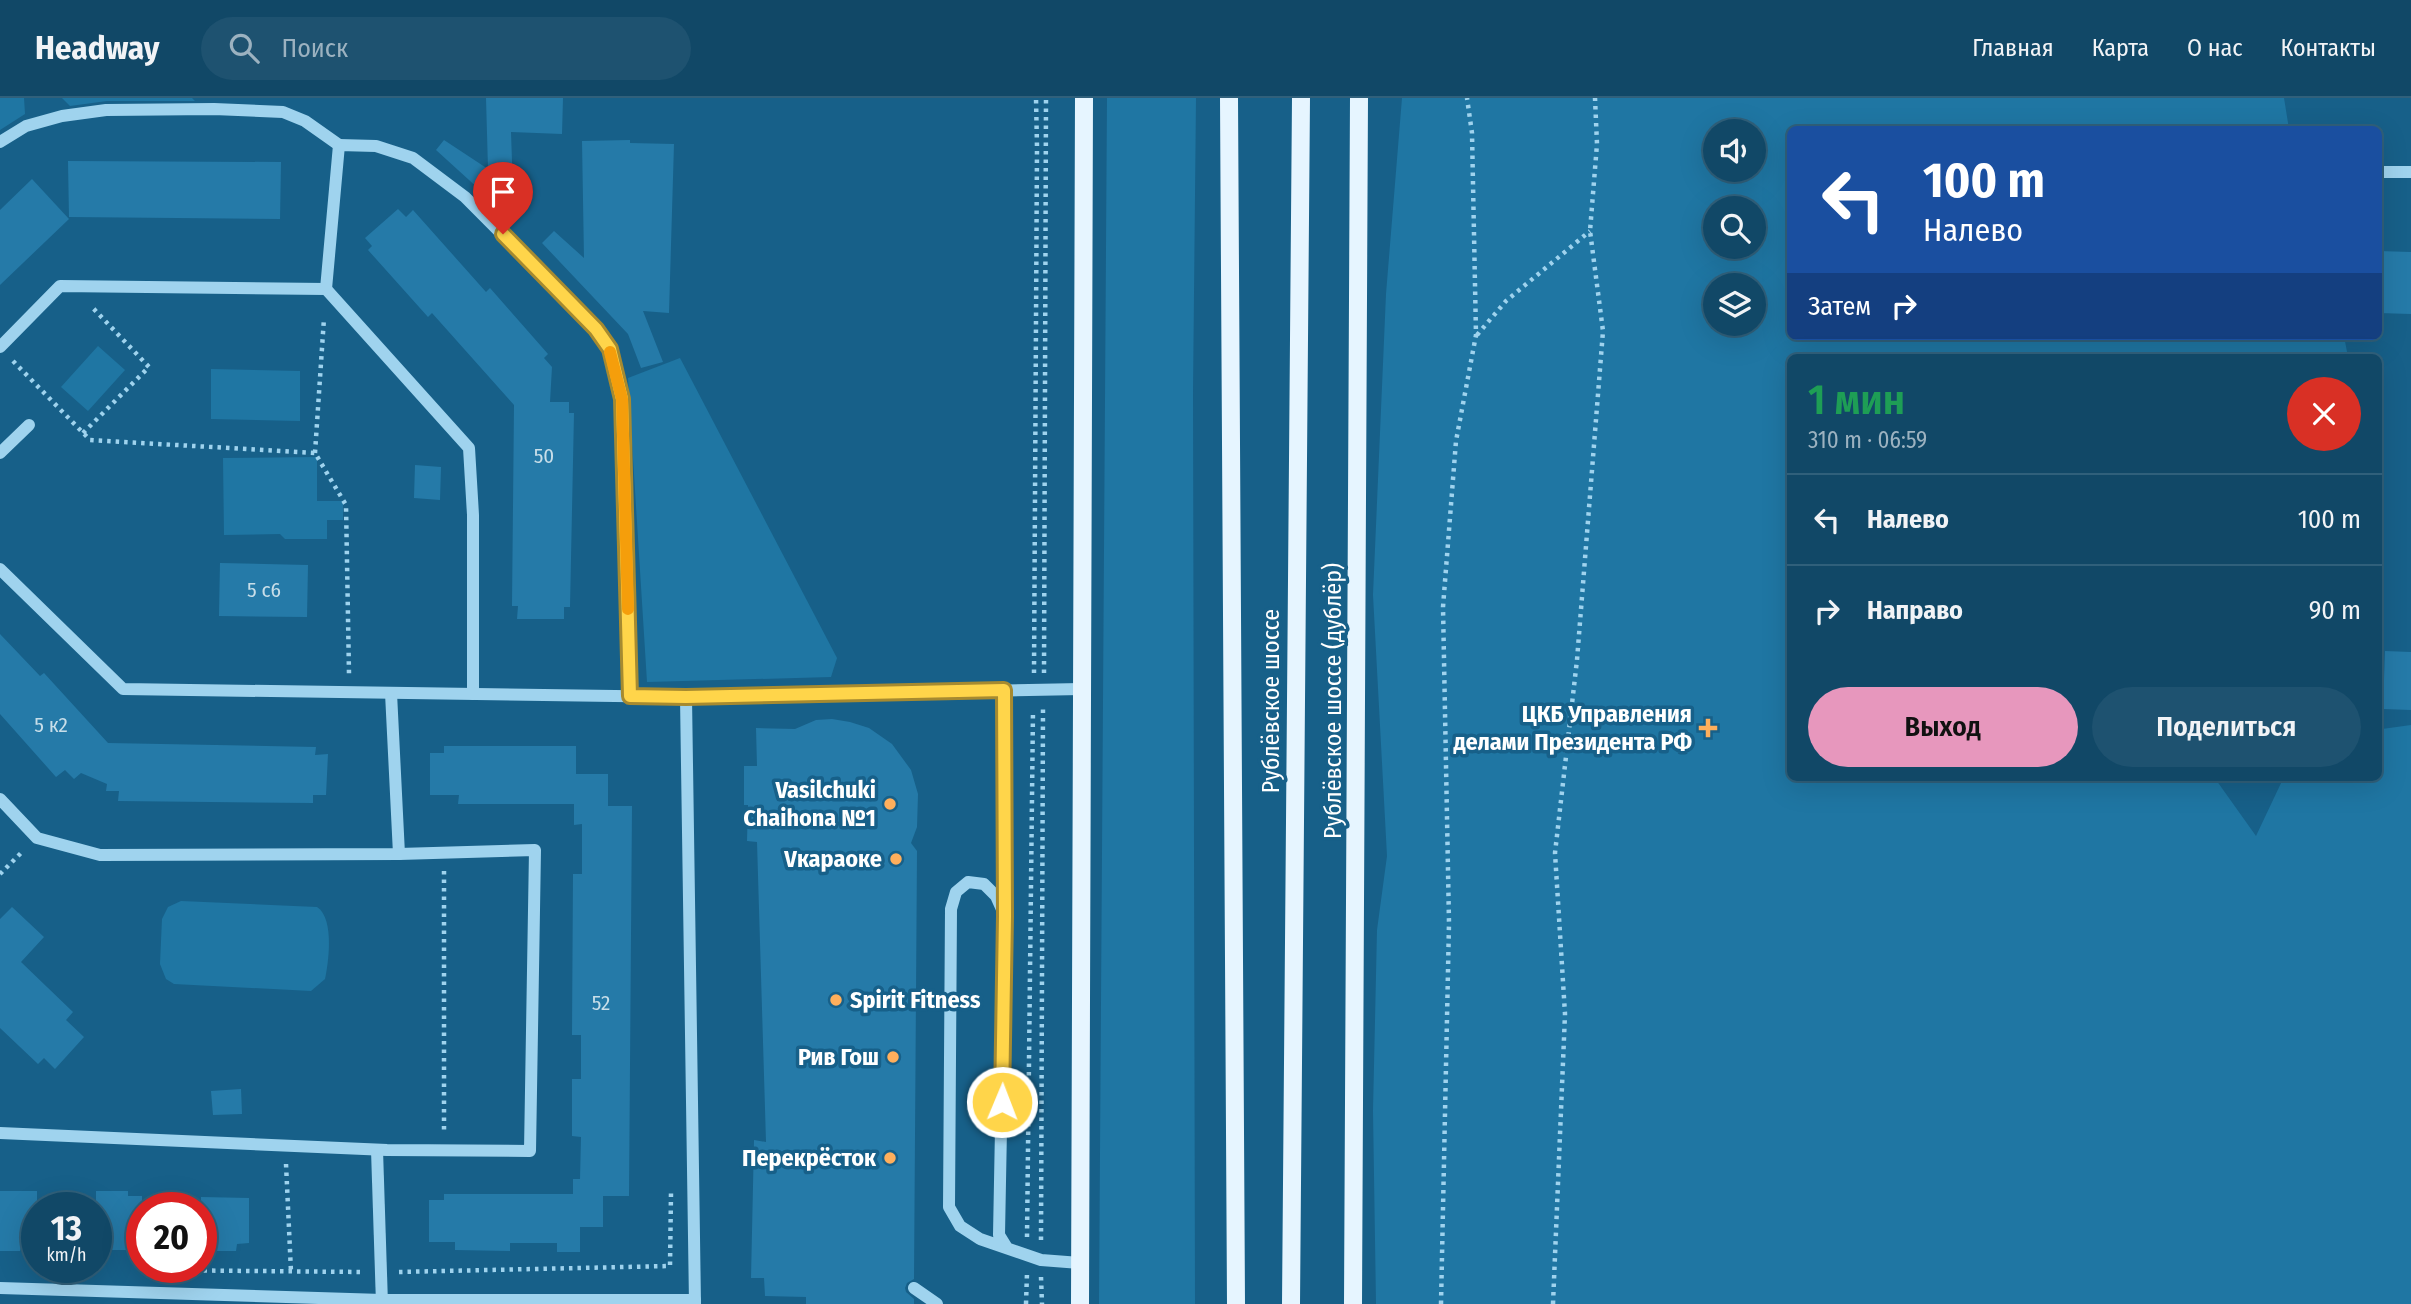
<!DOCTYPE html>
<html lang="ru">
<head>
<meta charset="utf-8">
<style>
  body { margin:0; font-family:"Fira Sans Condensed",sans-serif; background:#1e5270; color:#f1f3f6; height:100vh; display:flex; flex-direction:column; font-size:26px; white-space:nowrap }
  * { box-sizing:border-box; margin:0 }
  p { font-size:23px; color:#9cb2c0 }
  .icon { flex:none; width:38px; height:38px; fill:none; stroke:currentColor; stroke-width:2; stroke-linecap:round; stroke-linejoin:round }
  .map { position:relative; flex:1; overflow:hidden }
  .details { position:absolute; left:1787px; top:256px; width:595px; height:427px; display:flex; flex-direction:column; background:#114867; border-radius:10px; box-shadow:0 7px 28px #0002,0 0 0 2px #30607b }
  .details>* { flex:none }
  .banner { position:absolute; left:1787px; top:28px; width:595px; height:214px; border-radius:10px; box-shadow:0 7px 28px #0002,0 0 0 2px #30607b; background:#1a4fa0; color:#fff; overflow:hidden }
  .tools { position:absolute; left:1703px; top:21px; display:grid; gap:14px }
  .tools a { display:grid; place-items:center; width:63px; height:63px; border-radius:50%; background:#114867; box-shadow:0 7px 28px #0002,0 0 0 2px #30607b; font-size:35px }
  .speed { position:absolute; left:21px; top:1094px; display:flex; gap:14px; font-size:35px; font-weight:700; text-align:center }
  .speed>* { display:grid; place-content:center; width:91px; height:91px; border-radius:50%; background:#114867; box-shadow:0 7px 28px #0002,0 0 0 2px #30607b; line-height:1 }
  .speed small { font-size:18px; font-weight:400 }
  .speed .limit { border:10px solid #d22; background:#fff; color:#111 }
  .pin { position:absolute; display:grid; place-items:center; width:60px; height:60px; color:#fff; margin:-72px -30px; border-radius:50% 50% 50% 0; rotate:-45deg; box-shadow:0 0 7px #0007 }
  .pin .icon { rotate:45deg }
  .me { position:absolute; width:77px; margin:-38px; rotate:1deg; stroke-linejoin:round; filter:drop-shadow(0 0 5px #0008) }
  .turn { display:flex; align-items:center; gap:24px; height:147px; padding:0 21px; font-size:32px }
  .turn .icon { width:91px; height:91px; stroke-width:2.5 }
  .turn b { display:block; font-size:49px; line-height:60px }
  .then { display:flex; align-items:center; height:66px; padding:0 21px; background:#0003; gap:14px; font-size:26px }
  .round { display:grid; place-items:center; flex:none; width:74px; height:74px; border-radius:37px; background:#1e5270 }
  .overview { display:flex; align-items:center; justify-content:space-between; height:119px; padding:0 21px }
  h1 { font-size:42px; font-weight:600; line-height:52px; color:#1e9e55 }
  .primary-button { display:flex; gap:14px; margin-top:auto; padding:14px 21px }
  .primary-button a { flex:1; height:80px; border-radius:42px; background:#e797bd; color:#111; font-size:28px; font-weight:600; line-height:80px; text-align:center }
  .primary-button a+a { background:#1e5270; color:#f1f3f6 }
  ul { padding:0; list-style:none }
  li { display:flex; align-items:center; gap:21px; height:91px; padding:0 21px; border-top:2px solid #30607b }
  li div { flex:1 }
  li b { display:block; font-size:26px }
  li em { font-style:normal }
  header { display:flex; align-items:center; gap:42px; box-sizing:border-box; height:98px; padding:0 35px; background:#114867; border-bottom:2px solid #30607b }
  header strong { font-size:33px }
  nav { display:flex; gap:38px; margin-inline-start:auto; font-size:24px }
  .search { width:490px; height:63px; background:#1e5270; display:flex; align-items:center; gap:18px; box-sizing:border-box; padding:0 24px; border-radius:38px; color:#9cb2c0; font-size:26px }
  .map>svg:first-child { display:block }
  .green { fill:#1f76a3; fill-rule:evenodd }
  .building { fill:#257aa8 }
  .lines { fill:none; stroke-linecap:round; stroke-linejoin:round }
  .path { stroke:#9fd3ee; stroke-width:4.5; stroke-dasharray:3.5 5; stroke-linecap:butt }
  .minor { stroke:#9fd3ee; stroke-width:12 }
  .major { stroke:#e6f5ff; stroke-width:18 }
  .route-casing { stroke:#a68a30; stroke-width:18 }
  .route { stroke:#ffd54a; stroke-width:12 }
  .slow { stroke:#f59e0b; stroke-width:12 }
  .poi-dot { fill:#ffaf5c; stroke:#176089; stroke-width:2.5 }
  .labels { text-anchor:middle; stroke-width:7; stroke-linejoin:round; paint-order:stroke }
  .number-label { font-size:21px; fill:#c8dee9 }
  .street-label { font-size:24px; fill:#fff; stroke:#176089 }
  .poi-label { font-size:24px; font-weight:bold; fill:#fff; stroke:#176089; text-anchor:end }
</style>
</head>
<body>
<header>
<strong>Headway</strong>
<div class="search"><svg class="icon" aria-label="search" viewBox="0 0 24 24"><circle cx="10" cy="10" r="6"/><path d="M15 15l6 6"/></svg>Поиск</div>
<nav><a>Главная</a><a>Карта</a><a>О нас</a><a>Контакты</a></nav>
</header>
<div class="map">
<svg width="2411" height="1206" viewBox="0 0 2411 1206">
  <rect width="100%" height="100%" fill="#176089"/>
  <g class="green">
    <polygon points="0,0 24,0 25,16 0,32"/>
    <polygon points="62,0 192,0 195,3 107,3 70,8"/>
    <polygon points="1107,0 1196,0 1193,294 1195,1206 1099,1206"/>
    <path d="M1402 0H2284L2289 31 1790 32V238H2344L2348 259H1790V679H2214L2256 738 2282 683 2295 679H2378V636L2382 631 2411 627V1206H1376L1373 1013 1377 832 1387 758 1373 497 1386 196ZM1715 33H1754V72H1715ZM1715 110H1754V149H1715ZM1715 187H1754V226H1715Z"/>
    <polygon points="98,248 125,272 88,313 61,289"/>
    <polygon points="680,260 837,560 831,579 647,584 628,280"/>
    <polygon points="211,271 300,273 300,323 211,321"/>
    <polygon points="317,359 317,403 343,403 343,422 327,422 327,441 285,441 280,436 224,437 223,360"/>
    <path d="M181 803 317 809C334 820 329 862 325 881L311 893 174 886 166 881 160 866 162 821 168 809Z"/>
  </g>
  <g class="building">
    <polygon points="486,0 563,0 562,36 511,34 514,123 436,52 444,42 488,71"/>
    <polygon points="630,42 630,45 674,46 669,215 643,213 663,264 641,270 628,236 542,145 554,133 584,160 582,43"/>
    <polygon points="68,63 281,64 280,121 69,119"/>
    <polygon points="32,81 69,121 0,187 0,112"/>
    <polygon points="398,111 406,119 413,112 486,194 490,190 548,256 544,260 552,269 550,304 569,304 569,315 574,315 570,509 564,509 564,521 517,521 518,508 512,508 514,307 432,215 428,219 368,152 372,148 365,140"/>
    <polygon points="2378,153 2411,154 2411,216 2378,215"/>
    <polygon points="415,367 441,369 440,402 414,400"/>
    <polygon points="220,465 308,467 307,519 219,518"/>
    <polygon points="0,536 40,578 44,575 108,645 316,649 315,657 328,656 326,697 313,697 313,705 118,703 119,693 106,693 107,686 81,675 74,681 65,672 56,679 0,616"/>
    <polygon points="2385,553 2411,554 2411,612 2383,611"/>
    <polygon points="832,621 850,624 869,630 892,646 911,672 918,696 917,729 911,745 917,753 914,1181 907,1185 905,1190 906,1194 914,1201 914,1206 806,1206 806,1199 765,1198 764,1180 751,1180 754,1042 766,1044 757,744 747,743 748,707 744,707 744,668 757,668 756,630 795,631 816,622"/>
    <polygon points="444,648 576,648 576,676 608,676 608,708 632,708 629,1098 603,1098 603,1129 580,1129 580,1154 557,1154 557,1145 510,1145 510,1153 455,1152 455,1144 429,1144 429,1102 444,1102 444,1096 573,1096 573,1081 580,1081 581,1039 572,1038 572,981 581,981 581,937 572,937 573,776 582,776 582,726 574,727 574,706 458,706 459,697 430,697 430,655 444,655"/>
    <polygon points="12,809 44,839 21,864 73,914 66,922 84,939 55,971 44,960 38,966 0,930 0,821"/>
    <polygon points="241,991 242,1016 213,1017 211,993"/>
    <polygon points="0,1093 37,1093 37,1144 22,1145 20,1153 0,1153"/>
    <polygon points="96,1093 128,1093 128,1098 142,1098 142,1144 127,1144 127,1152 96,1152"/>
    <polygon points="201,1099 249,1100 249,1145 237,1146 236,1153 201,1153"/>
  </g>
  <g class="lines">
    <g class="path">
      <polyline points="1477,237 1506,203 1590,133"/>
      <polyline points="13,263 90,342 315,355 346,407 349,576"/>
      <polyline points="83,335 149,269 91,208"/>
      <polyline points="315,355 324,220"/>
      <polyline points="1034,575 1037,49 1036,0"/>
      <polyline points="1044,575 1046,0"/>
      <polyline points="444,773 444,1034"/>
      <polyline points="0,776 24,752"/>
      <polyline points="286,1066 291,1174"/>
      <polyline points="1027,1139 1033,612"/>
      <polyline points="1041,1142 1043,608"/>
      <polyline points="144,1172 363,1174"/>
      <polyline points="399,1174 670,1168 671,1095"/>
      <polyline points="1041,1179 1042,1206"/>
      <polyline points="1026,1206 1027,1175"/>
      <polyline points="1441,1206 1449,825 1443,509 1456,343 1476,237 1472,35 1467,0"/>
      <polyline points="1553,1206 1565,916 1555,755 1577,562 1603,233 1590,133 1597,46 1595,0"/>
    </g>
    <g class="minor">
      <polyline points="0,44 26,28 62,18 106,12 214,11 283,14 305,23 339,47"/>
      <polyline points="2378,74 2411,74"/>
      <polyline points="326,191 339,47 376,48 413,60 465,99 596,231 610,251 622,301 630,598"/>
      <polyline points="0,249 60,188 326,191 469,350 473,417 473,596"/>
      <polyline points="0,355 29,327"/>
      <polyline points="0,471 123,591 686,599 1081,591"/>
      <polyline points="1004,592 1005,810"/>
      <polyline points="391,595 399,756"/>
      <polyline points="686,599 695,1206"/>
      <polyline points="0,701 37,740 100,757 399,756 535,752 530,1053 387,1052 0,1035"/>
      <polyline points="377,1052 382,1206"/>
      <polyline points="1007,1150 999,1137 1005,818 996,798 984,786 968,784 956,794 951,811 949,1109 960,1128 980,1141 1041,1162 1080,1165"/>
      <polyline points="0,1190 382,1202 695,1202"/>
      <polyline points="914,1190 937,1206"/>
    </g>
    <g class="major">
      <polyline points="1229,0 1236,1206"/>
      <polyline points="1080,1206 1084,0"/>
      <polyline points="1291,1206 1301,0"/>
      <polyline points="1353,1206 1359,0"/>
    </g>
  </g>
  <g class="lines">
    <g class="route-casing">
      <polyline id="route" points="503,136 596,231 610,251 622,301 630,598 686,599 1004,592 1005,818 1002,1004"/>
    </g>
    <use href="#route" class="route"/>
    <polyline class="slow" points="610,254 622,301 628,511"/>
  </g>
  <g class="poi-dot">
    <path d="M1704.5 619.5h7v7h7v7h-7v7h-7v-7h-7v-7h7z"/>
    <circle cx="890" cy="706" r="7"/>
    <circle cx="896" cy="761" r="7"/>
    <circle cx="836" cy="902" r="7"/>
    <circle cx="893" cy="959" r="7"/>
    <circle cx="890" cy="1060" r="7"/>
  </g>
  <g class="labels">
    <g class="number-label">
      <text x="544" y="365">50</text>
      <text x="264" y="499">5 с6</text>
      <text x="51" y="634">5 к2</text>
      <text x="601" y="912">52</text>
    </g>
    <g class="street-label">
      <text transform="translate(1271 603) rotate(-90)" y="8">Рублёвское шоссе</text>
      <text transform="translate(1333 603) rotate(-90)" y="8">Рублёвское шоссе (дублёр)</text>
    </g>
    <g class="poi-label">
      <text x="1692" y="624">ЦКБ Управления<tspan x="1692" dy="28">делами Президента РФ</tspan></text>
      <text x="876" y="700">Vasilchuki<tspan x="876" dy="28">Chaihona №1</tspan></text>
      <text x="882" y="769">Vкараоке</text>
      <text x="850" y="910" text-anchor="start">Spirit Fitness</text>
      <text x="879" y="967">Рив Гош</text>
      <text x="876" y="1068">Перекрёсток</text>
    </g>
  </g>
</svg>
<div class="tools">
<a><svg class="icon" aria-label="sound" viewBox="0 0 24 24"><path d="M4 9h4l5-4v14l-5-4H4zM17 9q2 3 0 6"/></svg></a>
<a><svg class="icon" aria-label="search" viewBox="0 0 24 24"><circle cx="10" cy="10" r="6"/><path d="M15 15l6 6"/></svg></a>
<a><svg class="icon" aria-label="layers" viewBox="0 0 24 24"><path d="M12 4l9 5-9 5-9-5zM3 14l9 5 9-5"/></svg></a>
</div>
<div class="speed"><div>13<small>km/h</small></div><div class="limit">20</div></div>
<div class="pin" style="left:503px;top:136px;background:#d93025"><svg class="icon" aria-label="arrive" viewBox="0 0 24 24"><path d="M6 21V4h12l-3 4 3 4H6"/></svg></div>
<svg class="me" style="left:1002px;top:1004px" viewBox="-20 -20 40 40"><circle r="17" fill="#ffd54a" stroke="#fff" stroke-width="3"/><path d="M0-11L8 9 0 5-8 9z" fill="#fff"/></svg>
<div class="banner">
<div class="turn"><svg class="icon" aria-label="left" viewBox="0 0 24 24"><path d="M17 20v-9H6M10 6l-5 5 5 5"/></svg><div><b>100 m</b>Налево</div></div>
<div class="then">Затем<svg class="icon" aria-label="right" viewBox="0 0 24 24"><path d="M7 20v-9h11M14 6l5 5-5 5"/></svg></div>
</div>
<section class="details">
<div class="overview"><div><h1>1 мин</h1><p>310 m · 06:59</p></div><a class="round" style="background:#d93025;color:#fff"><svg class="icon" aria-label="close" viewBox="0 0 24 24"><path d="M6 6l12 12M18 6L6 18"/></svg></a></div>
<ul>
<li><svg class="icon" aria-label="left" viewBox="0 0 24 24"><path d="M17 20v-9H6M10 6l-5 5 5 5"/></svg><div><b>Налево</b></div><em>100 m</em></li>
<li><svg class="icon" aria-label="right" viewBox="0 0 24 24"><path d="M7 20v-9h11M14 6l5 5-5 5"/></svg><div><b>Направо</b></div><em>90 m</em></li>
</ul>
<div class="primary-button"><a>Выход</a><a>Поделиться</a></div>
</section>
</div>
</body>
</html>
